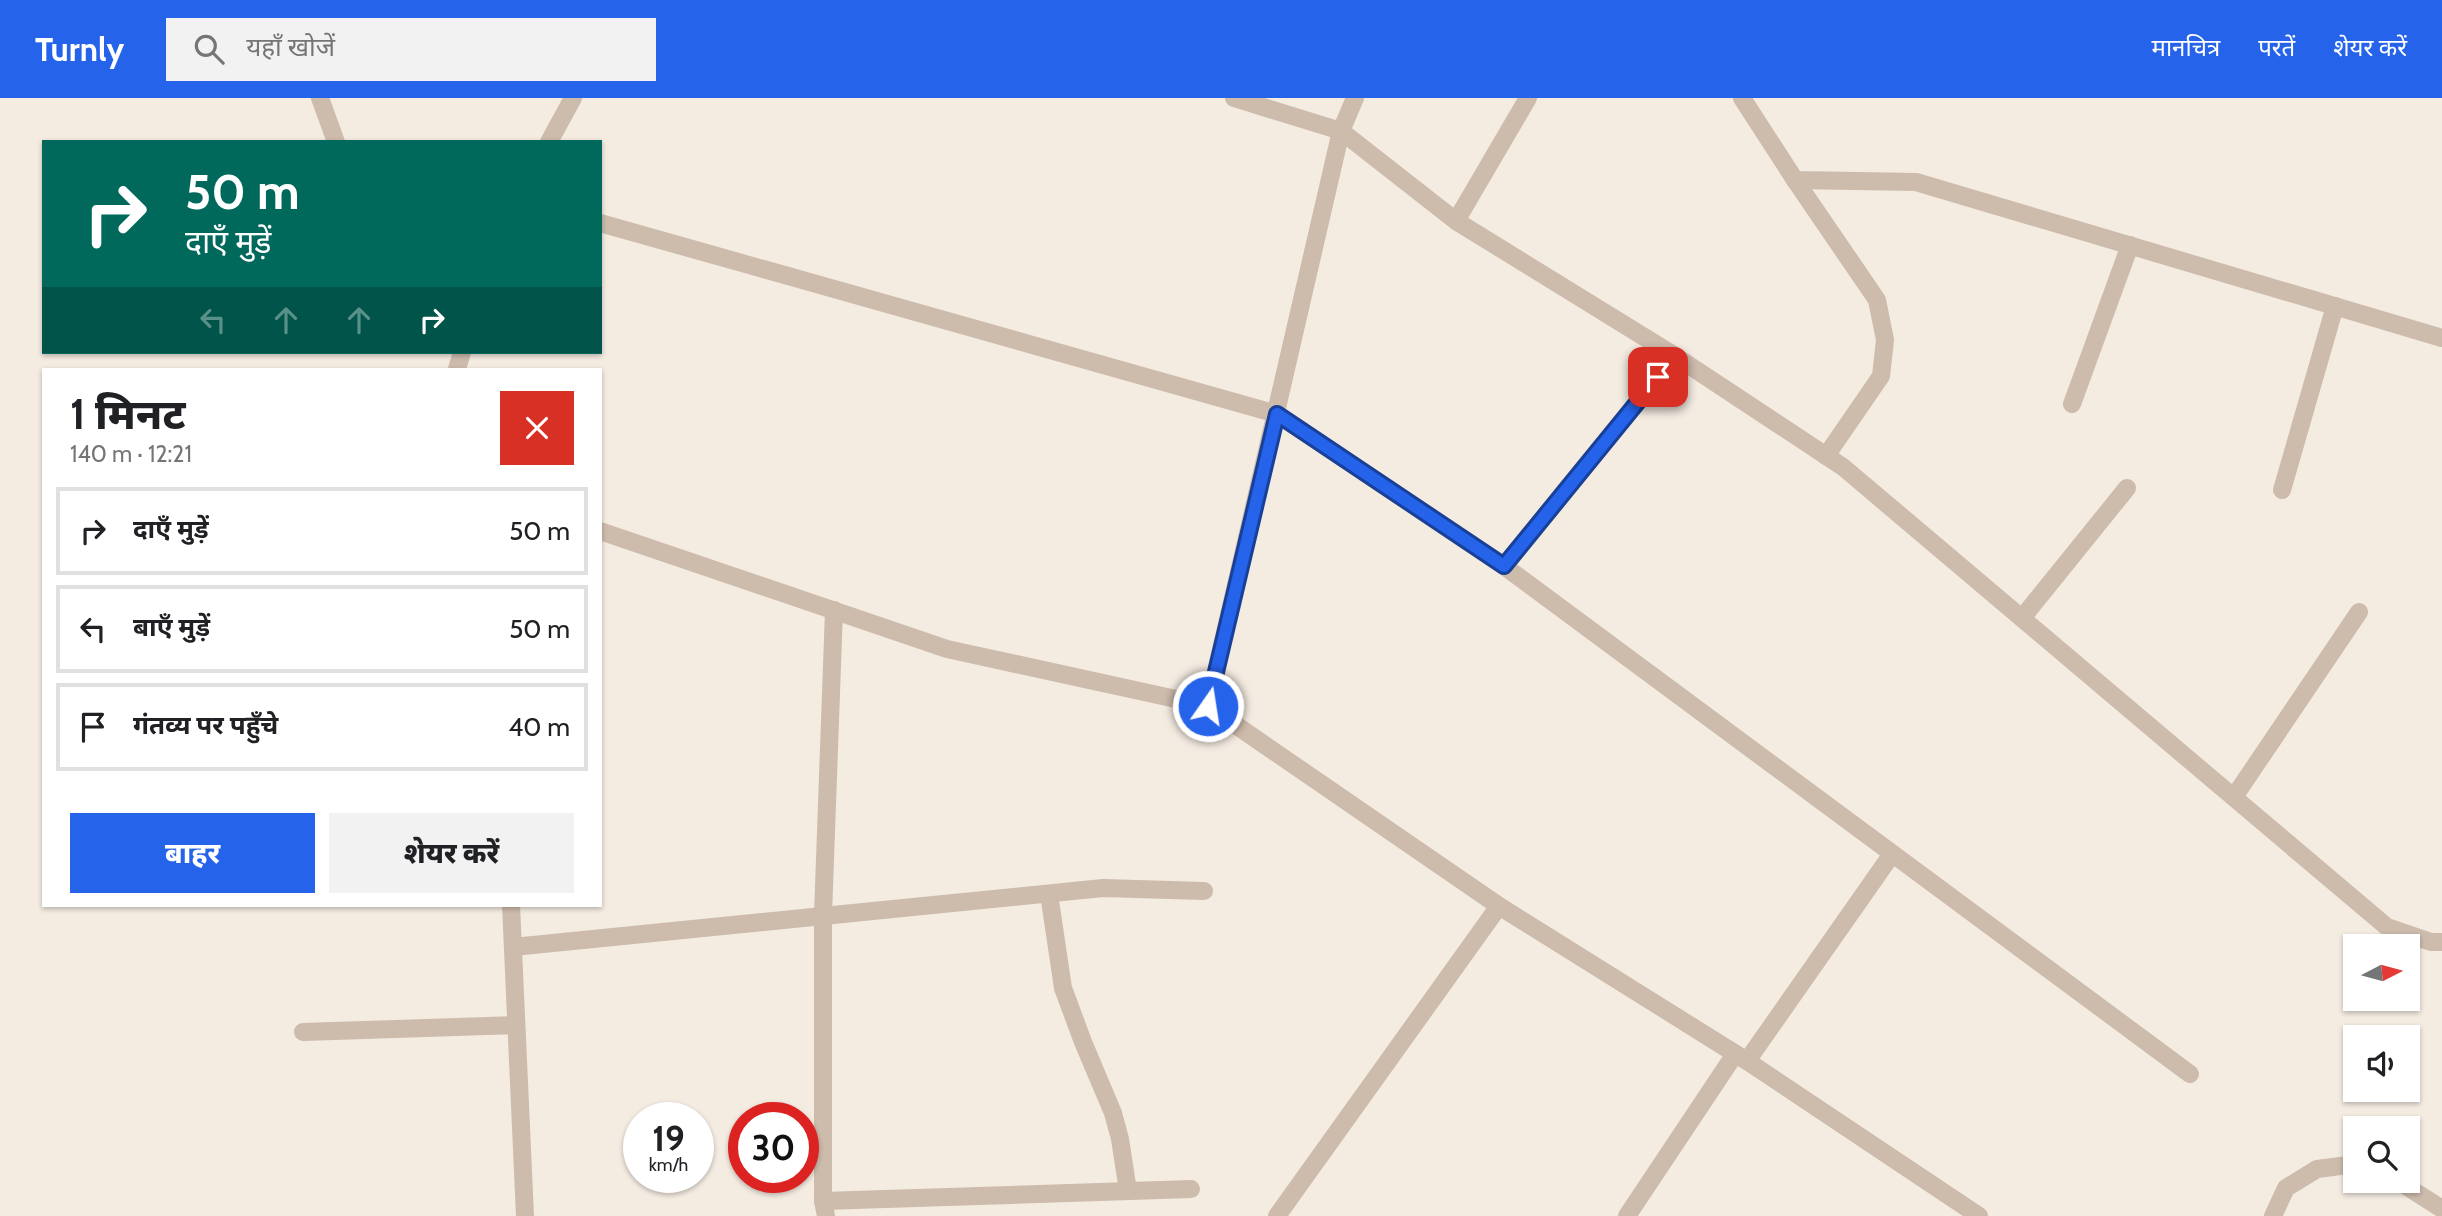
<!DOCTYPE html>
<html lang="hi">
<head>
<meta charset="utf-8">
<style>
  body { margin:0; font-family:Cabin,"Noto Sans Devanagari",sans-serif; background:#f2f2f2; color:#202124; height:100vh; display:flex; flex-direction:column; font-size:26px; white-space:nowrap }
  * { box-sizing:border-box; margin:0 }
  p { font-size:23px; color:#757577 }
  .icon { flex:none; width:38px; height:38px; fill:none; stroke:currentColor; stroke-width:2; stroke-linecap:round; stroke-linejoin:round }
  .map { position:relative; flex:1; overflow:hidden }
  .details { position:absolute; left:42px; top:270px; width:560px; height:539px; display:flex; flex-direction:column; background:#fff; border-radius:0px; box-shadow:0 2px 5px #0004 }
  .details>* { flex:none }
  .top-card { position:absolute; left:42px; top:42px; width:560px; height:214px; border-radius:0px; box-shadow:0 2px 5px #0004; background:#00695c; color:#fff; overflow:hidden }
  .needle { width:46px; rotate:84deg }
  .buttons { position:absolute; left:2343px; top:836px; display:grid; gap:14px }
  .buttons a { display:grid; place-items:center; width:77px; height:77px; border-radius:0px; background:#fff; box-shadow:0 2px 5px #0004; font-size:35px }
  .speed { position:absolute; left:623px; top:1004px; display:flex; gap:14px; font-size:35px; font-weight:700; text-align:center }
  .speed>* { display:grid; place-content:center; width:91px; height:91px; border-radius:50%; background:#fff; box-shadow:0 2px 5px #0004; line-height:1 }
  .speed small { font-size:18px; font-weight:400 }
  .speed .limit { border:10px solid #d22; background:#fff; color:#111 }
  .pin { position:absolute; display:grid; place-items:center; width:60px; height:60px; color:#fff; margin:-30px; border-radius:14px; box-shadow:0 4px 10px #0006 }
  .me { position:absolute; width:77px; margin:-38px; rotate:13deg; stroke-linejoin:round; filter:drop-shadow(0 0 5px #0008) }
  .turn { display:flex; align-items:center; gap:24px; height:147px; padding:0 28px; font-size:32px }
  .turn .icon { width:91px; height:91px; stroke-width:2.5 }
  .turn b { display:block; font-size:49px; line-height:60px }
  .lanes { display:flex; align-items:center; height:66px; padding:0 28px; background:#0003; justify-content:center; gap:35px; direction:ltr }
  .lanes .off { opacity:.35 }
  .round { display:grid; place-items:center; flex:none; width:74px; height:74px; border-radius:0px; background:#f2f2f2 }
  .overview { display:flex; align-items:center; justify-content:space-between; height:119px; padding:0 28px }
  h1 { font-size:42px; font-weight:800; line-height:52px }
  .action { display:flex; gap:14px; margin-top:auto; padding:14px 28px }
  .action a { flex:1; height:80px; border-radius:0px; background:#2563eb; color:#fff; font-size:28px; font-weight:800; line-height:80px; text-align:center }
  .action a+a { background:#f2f2f2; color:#202124 }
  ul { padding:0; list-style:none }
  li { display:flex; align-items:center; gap:21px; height:88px; margin:0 14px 10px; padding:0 14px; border:4px solid #e0e0e0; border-radius:0px }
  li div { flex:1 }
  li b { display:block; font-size:26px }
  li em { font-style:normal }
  header { display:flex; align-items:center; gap:42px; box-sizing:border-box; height:98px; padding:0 35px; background:#2563eb; color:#fff }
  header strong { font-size:33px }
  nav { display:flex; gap:38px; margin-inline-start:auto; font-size:24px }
  .search { width:490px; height:63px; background:#f2f2f2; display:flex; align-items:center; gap:18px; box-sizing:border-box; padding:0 24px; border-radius:0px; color:#757577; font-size:26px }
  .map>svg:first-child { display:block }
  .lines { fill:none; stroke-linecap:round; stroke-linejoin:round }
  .minor { stroke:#cdbbac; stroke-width:18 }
  .route-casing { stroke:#184099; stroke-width:18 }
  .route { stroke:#2563eb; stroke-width:12 }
</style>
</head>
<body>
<header>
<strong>Turnly</strong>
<div class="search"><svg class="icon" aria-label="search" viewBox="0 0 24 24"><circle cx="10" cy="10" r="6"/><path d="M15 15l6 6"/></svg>यहाँ खोजें</div>
<nav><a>मानचित्र</a><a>परतें</a><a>शेयर करें</a></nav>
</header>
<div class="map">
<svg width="2442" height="1118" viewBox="0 0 2442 1118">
  <rect width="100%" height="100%" fill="#f4ebe1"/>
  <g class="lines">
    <g class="minor">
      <polyline points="320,0 336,44"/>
      <polyline points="1234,0 1341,33 1456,123 1675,258 1843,369 2387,829 2431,844 2442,844"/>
      <polyline points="1742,0 1795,82 1916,84 2442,240"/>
      <polyline points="549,44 573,0"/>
      <polyline points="1795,82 1877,202 1885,242 1881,278 1826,358"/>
      <polyline points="1456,123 1528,0"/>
      <polyline points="600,125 1277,316 1504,468 2190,976"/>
      <polyline points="457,271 462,254"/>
      <polyline points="2072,306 2130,147"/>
      <polyline points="2282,392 2335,208"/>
      <polyline points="600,433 947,551 1208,608 1341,33 1355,0"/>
      <polyline points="1504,468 1675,258"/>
      <polyline points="2022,520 2127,390"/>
      <polyline points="1208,608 1499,808 1277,1118"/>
      <polyline points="2234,699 2359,514"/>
      <polyline points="1049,796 1063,890 1083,944 1113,1015 1120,1041 1128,1093"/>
      <polyline points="511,807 525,1118"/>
      <polyline points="1499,808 1747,963 1979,1118"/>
      <polyline points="513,849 1103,790 1204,793"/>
      <polyline points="303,934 515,927"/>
      <polyline points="1747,963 1892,756"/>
      <polyline points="2398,1083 2442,1111"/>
      <polyline points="823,1103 1191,1091"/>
      <polyline points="826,1118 823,1103 823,817 834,512"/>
      <polyline points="1627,1118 1735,956"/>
      <polyline points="2273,1118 2286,1090 2317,1071 2356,1066"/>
    </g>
  </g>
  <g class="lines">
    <g class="route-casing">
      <polyline id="route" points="1208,608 1277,316 1504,468 1658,279"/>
    </g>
    <use href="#route" class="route"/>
  </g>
</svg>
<div class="buttons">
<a><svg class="needle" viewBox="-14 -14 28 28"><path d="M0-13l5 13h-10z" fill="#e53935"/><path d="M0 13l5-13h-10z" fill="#757577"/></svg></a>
<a><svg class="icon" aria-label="sound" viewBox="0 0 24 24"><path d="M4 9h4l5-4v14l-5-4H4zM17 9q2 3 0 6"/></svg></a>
<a><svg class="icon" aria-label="search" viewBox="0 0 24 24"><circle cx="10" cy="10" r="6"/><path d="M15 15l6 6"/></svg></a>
</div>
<div class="speed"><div>19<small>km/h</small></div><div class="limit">30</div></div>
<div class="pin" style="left:1658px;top:279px;background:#d93025"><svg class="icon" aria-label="arrive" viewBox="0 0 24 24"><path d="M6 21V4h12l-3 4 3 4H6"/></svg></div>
<svg class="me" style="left:1208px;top:608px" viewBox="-20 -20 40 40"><circle r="17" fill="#2563eb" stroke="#fff" stroke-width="3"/><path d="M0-11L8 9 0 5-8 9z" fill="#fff"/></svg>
<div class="top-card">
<div class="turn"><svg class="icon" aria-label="right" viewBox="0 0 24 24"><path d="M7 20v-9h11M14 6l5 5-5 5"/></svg><div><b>50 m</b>दाएँ मुड़ें</div></div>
<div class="lanes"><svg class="icon off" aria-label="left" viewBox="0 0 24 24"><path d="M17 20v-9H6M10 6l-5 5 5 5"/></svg><svg class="icon off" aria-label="ahead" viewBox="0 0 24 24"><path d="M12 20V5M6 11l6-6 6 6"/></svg><svg class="icon off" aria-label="ahead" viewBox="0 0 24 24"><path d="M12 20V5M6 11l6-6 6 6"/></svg><svg class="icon" aria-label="right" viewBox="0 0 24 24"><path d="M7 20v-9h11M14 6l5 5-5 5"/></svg></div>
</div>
<section class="details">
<div class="overview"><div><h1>1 मिनट</h1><p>140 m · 12:21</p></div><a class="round" style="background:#d93025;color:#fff"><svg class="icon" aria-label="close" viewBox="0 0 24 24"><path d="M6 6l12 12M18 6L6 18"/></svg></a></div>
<ul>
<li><svg class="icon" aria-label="right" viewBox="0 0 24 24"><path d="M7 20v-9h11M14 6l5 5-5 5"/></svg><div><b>दाएँ मुड़ें</b></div><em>50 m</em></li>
<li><svg class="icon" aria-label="left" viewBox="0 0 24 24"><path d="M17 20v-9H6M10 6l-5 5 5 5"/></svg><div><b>बाएँ मुड़ें</b></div><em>50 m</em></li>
<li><svg class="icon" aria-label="arrive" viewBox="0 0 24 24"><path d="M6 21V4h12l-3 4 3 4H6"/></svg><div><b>गंतव्य पर पहुँचे</b></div><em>40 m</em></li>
</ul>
<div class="action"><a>बाहर</a><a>शेयर करें</a></div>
</section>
</div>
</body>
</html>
